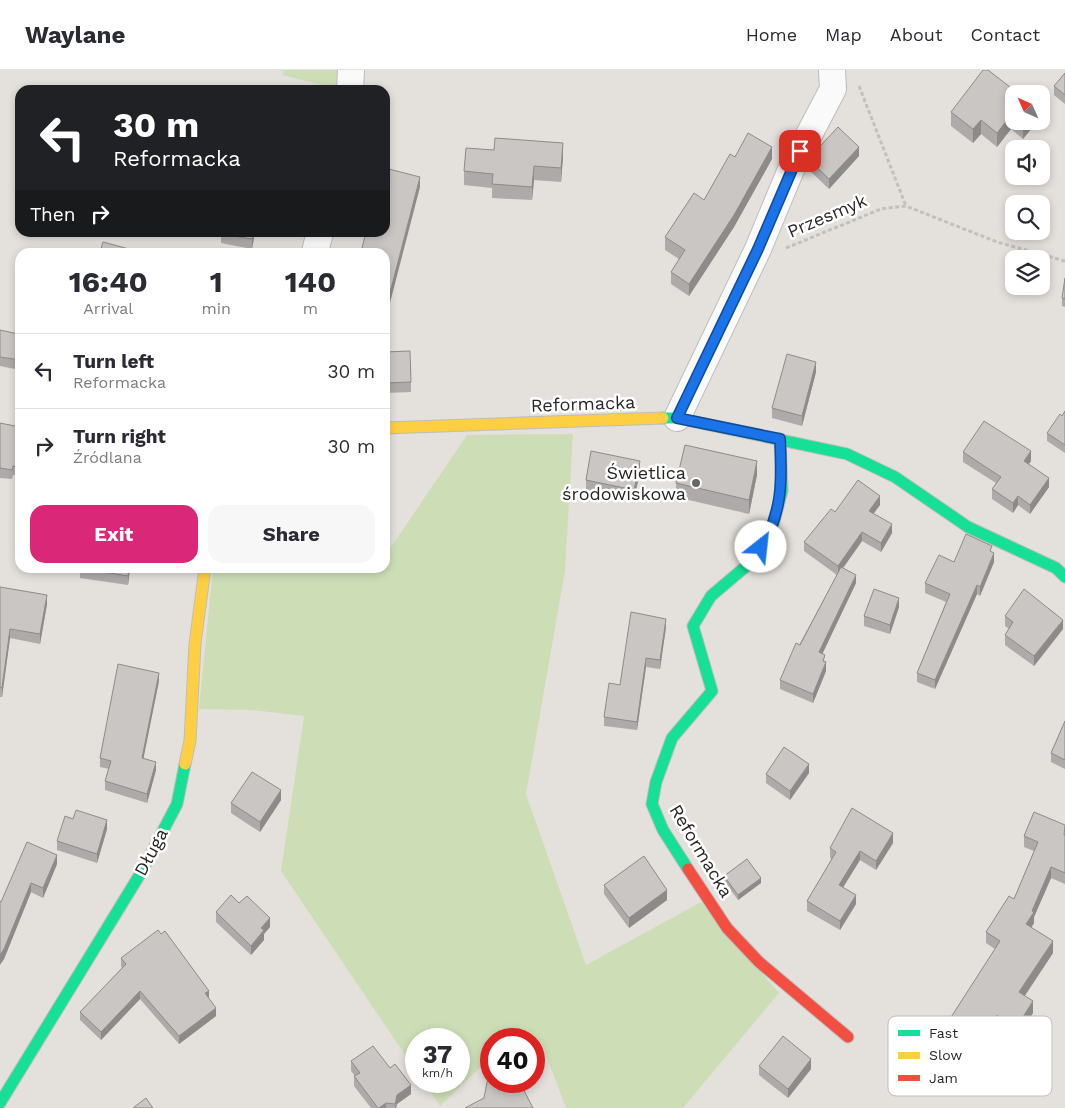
<!DOCTYPE html>
<html lang="en">
<head>
<meta charset="utf-8">
<style>
  body { margin:0; font-family:"Work Sans",sans-serif; background:#f7f7f7; color:#2b2b33; height:100vh; display:flex; flex-direction:column; font-size:19px; white-space:nowrap }
  * { box-sizing:border-box; margin:0 }
  p { font-size:16px; color:#7c7c81 }
  .icon { flex:none; width:28px; height:28px; fill:none; stroke:currentColor; stroke-width:2; stroke-linecap:round; stroke-linejoin:round }
  .map { position:relative; flex:1; overflow:hidden }
  .sheet { position:absolute; left:15px; top:178px; width:375px; height:325px; display:flex; flex-direction:column; background:#fff; border-radius:15px; box-shadow:0 2px 8px #0003 }
  .sheet>* { flex:none }
  .hud { position:absolute; left:15px; top:15px; width:375px; height:152px; border-radius:15px; box-shadow:0 2px 8px #0003; background:#202124; color:#fff; overflow:hidden }
  .needle { width:32px; rotate:315deg }
  .fabs { position:absolute; left:1005px; top:15px; display:grid; gap:10px }
  .fabs a { display:grid; place-items:center; width:45px; height:45px; border-radius:10px; background:#fff; box-shadow:0 2px 8px #0003; font-size:25px }
  .speed { position:absolute; left:405px; top:958px; display:flex; gap:10px; font-size:25px; font-weight:700; text-align:center }
  .speed>* { display:grid; place-content:center; width:65px; height:65px; border-radius:50%; background:#fff; box-shadow:0 2px 8px #0003; line-height:1 }
  .speed small { font-size:12px; font-weight:400 }
  .speed .limit { border:8px solid #d22; background:#fff; color:#111 }
  .pin { position:absolute; display:grid; place-items:center; width:42px; height:42px; color:#fff; margin:-21px; border-radius:10px; box-shadow:0 2px 8px #0006 }
  .me { position:absolute; width:55px; margin:-28px; rotate:29deg; stroke-linejoin:round; filter:drop-shadow(0 0 4px #0008) }
  .turn { display:flex; align-items:center; gap:18px; height:105px; padding:0 15px; font-size:22px }
  .turn .icon { width:65px; height:65px; stroke-width:2.5 }
  .turn b { display:block; font-size:35px; line-height:42px }
  .then { display:flex; align-items:center; height:48px; padding:0 15px; background:#0003; gap:10px; font-size:19px }
  .eta { display:flex; justify-content:space-evenly; align-items:center; height:85px; text-align:center }
  .eta b { font-size:30px; font-weight:700; line-height:35px }
  .primary-button { display:flex; gap:10px; margin-top:auto; padding:10px 15px }
  .primary-button a { flex:1; height:58px; border-radius:15px; background:#db2777; color:#fff; font-size:20px; font-weight:700; line-height:58px; text-align:center }
  .primary-button a+a { background:#f7f7f7; color:#2b2b33 }
  ul { padding:0; list-style:none }
  li { display:flex; align-items:center; gap:15px; height:75px; padding:0 15px; border-top:1px solid #e1e1e2 }
  li div { flex:1 }
  li b { display:block; font-size:19px }
  li em { font-style:normal }
  header { display:flex; align-items:center; gap:30px; box-sizing:border-box; height:70px; padding:0 25px; background:#fff; border-bottom:1px solid #e1e1e2 }
  header strong { font-size:24px }
  nav { display:flex; gap:28px; margin-inline-start:auto; font-size:18px }
  .map>svg:first-child { display:block }
  .green { fill:#cddeb7 }
  .lines { fill:none; stroke-linecap:round; stroke-linejoin:round }
  .street-casing { stroke:#bebdbd; stroke-width:28 }
  .fast-casing { stroke:#bebdbd; stroke-width:13 }
  .slow-casing { stroke:#bebdbd; stroke-width:13 }
  .jam-casing { stroke:#bebdbd; stroke-width:13 }
  .path { stroke:#c1c0c0; stroke-width:3; stroke-dasharray:4 2.5; stroke-linecap:butt }
  .street { stroke:#fbfafa; stroke-width:26 }
  .fast { stroke:#16e098; stroke-width:11 }
  .slow { stroke:#ffcf43; stroke-width:11 }
  .jam { stroke:#f24e42; stroke-width:11 }
  .wall { fill:#adaaa9 }
  .shaded-wall { fill:#8d8b89 }
  .building { fill:#c9c6c4; stroke:#8d8b89 }
  .route-casing { stroke:#114b97; stroke-width:12 }
  .route { stroke:#1a73e8; stroke-width:9 }
  .poi-dot { fill:#696866; stroke:#fff; stroke-width:2 }
  .labels { text-anchor:middle; stroke-width:5; stroke-linejoin:round; paint-order:stroke }
  .street-label { font-size:18px; fill:#272727; stroke:#fff }
  .poi-label { font-size:18px; fill:#272727; stroke:#fff; text-anchor:end }
  .key { fill:#fff; stroke:#bebebe; stroke-width:1 }
  .key-label { font-size:14px; fill:#272727 }
</style>
</head>
<body>
<header>
<strong>Waylane</strong>
<nav><a>Home</a><a>Map</a><a>About</a><a>Contact</a></nav>
</header>
<div class="map">
<svg width="1065" height="1038" viewBox="0 0 1065 1038">
  <rect width="100%" height="100%" fill="#e4e0dc"/>
  <g class="green">
    <polygon points="284,0 339,0 338,19 282,5"/>
    <polygon points="573,364 565,501 526,724 586,895 701,832 779,923 683,1038 566,1038 541,972 534,973 534,969 491,969 491,987 440,1036 423,1011 459,1011 459,969 416,969 416,1001 281,801 304,646 251,640 199,639 213,498 385,498 385,486 467,365"/>
  </g>
  <g class="lines">
    <g class="street-casing">
      <g id="street">
        <polyline points="350,20 351,0"/>
        <polyline points="315,182 320,162"/>
        <polyline points="677,348 758,179 792,97 833,19 832,0"/>
      </g>
    </g>
    <g class="fast-casing">
      <g id="fast">
        <polyline points="663,348 677,348 847,384 895,407 968,457 1056,498 1065,507"/>
        <polyline points="688,799 663,760 652,734 656,712 672,668 712,621 693,556 711,526 751,492 771,462 782,421 780,369"/>
        <polyline points="0,1033 142,801 177,734 185,694"/>
      </g>
    </g>
    <g class="slow-casing">
      <g id="slow">
        <polyline points="385,358 663,348"/>
        <polyline points="185,694 190,671 195,574 205,498"/>
      </g>
    </g>
    <g class="jam-casing">
      <polyline id="jam" points="688,799 727,858 759,892 848,967"/>
    </g>
    <g class="path">
      <polyline points="859,16 906,136"/>
      <polyline points="786,178 881,139 906,136 997,172 1065,191"/>
    </g>
    <use href="#street" class="street"/>
    <use href="#fast" class="fast"/>
    <use href="#slow" class="slow"/>
    <use href="#jam" class="jam"/>
  </g>
  <g class="wall">
    <polygon points="1065,3 1065,34 1054,25 1054,16"/>
    <polygon points="1014,24 1014,51 1037,51 1023,69 1011,59 997,77 981,64 973,73 951,56 951,42"/>
    <polygon points="494,80 563,87 561,112 534,110 532,130 492,128 492,118 464,115 464,101"/>
    <polygon points="859,86 829,119 808,99 808,89"/>
    <polygon points="735,87 772,89 734,157 689,226 671,214 671,202 679,189 665,180 665,167 704,130"/>
    <polygon points="221,162 255,162 252,179 221,173"/>
    <polygon points="1065,208 1065,237 1062,236 1062,228"/>
    <polygon points="20,257 20,300 0,296 0,260 18,264"/>
    <polygon points="385,282 411,312 411,322 385,323"/>
    <polygon points="816,302 802,356 772,348 772,338"/>
    <polygon points="1065,341 1065,383 1047,371 1047,363 1062,346"/>
    <polygon points="0,353 20,357 20,406 13,405 12,409 0,408"/>
    <polygon points="963,382 1031,391 1029,394 1049,417 1030,444 1018,435 1013,443 992,429 992,419 996,413 963,392"/>
    <polygon points="640,401 634,430 586,420 586,410"/>
    <polygon points="757,405 749,444 676,427 676,413"/>
    <polygon points="880,435 873,443 892,463 881,482 862,471 843,498 856,513 822,584 825,592 826,601 813,633 780,619 780,610 837,505 804,481 804,472 835,442"/>
    <polygon points="992,482 994,492 980,526 977,524 935,619 917,612 917,603 946,532 925,523 925,513 954,492"/>
    <polygon points="80,498 130,498 128,515 80,508"/>
    <polygon points="0,517 47,534 40,574 10,568 2,627 0,627"/>
    <polygon points="899,537 890,564 864,556 864,546"/>
    <polygon points="1005,546 1063,559 1034,596 1005,575 1005,565 1009,559 1005,556"/>
    <polygon points="666,557 660,599 646,597 637,660 604,656 604,647 620,615"/>
    <polygon points="159,611 143,688 156,700 147,733 105,720 105,711 109,699 100,697 100,688"/>
    <polygon points="1065,651 1065,699 1051,692 1051,683"/>
    <polygon points="809,703 790,730 766,713 766,704"/>
    <polygon points="281,730 260,762 231,743 231,733"/>
    <polygon points="1065,755 1065,814 1051,808 1034,847 1034,853 1031,858 1053,883 1025,926 1033,943 1016,969 997,956 977,987 946,967 946,955 995,879 986,873 986,862 1014,829 1034,781 1024,777 1024,766"/>
    <polygon points="107,759 97,793 57,780 57,771"/>
    <polygon points="893,773 876,800 860,790 843,817 856,834 840,860 807,841 807,831 832,789 830,788 830,778"/>
    <polygon points="57,794 43,828 31,822 4,889 1,832"/>
    <polygon points="724,806 761,813 738,830 724,811"/>
    <polygon points="604,815 667,830 629,858 604,824"/>
    <polygon points="239,833 270,857 264,864 264,870 251,885 216,852 216,842"/>
    <polygon points="121,888 209,929 216,946 179,974 140,929 101,970 80,950 80,942 122,898 121,896"/>
    <polygon points="351,991 390,998 411,1024 397,1034 396,1038 371,1038 354,1016 354,1006 355,1006 351,1001"/>
    <polygon points="759,996 811,999 788,1028 759,1005"/>
  </g>
  <g class="shaded-wall">
    <polygon points="1011,45 1011,59 997,77 997,63"/>
    <polygon points="981,50 981,64 973,73 973,59"/>
    <polygon points="1026,51 1037,52 1023,69 1023,55"/>
    <polygon points="563,73 563,87 561,112 561,98"/>
    <polygon points="772,77 772,89 734,157 689,226 689,214"/>
    <polygon points="859,77 859,86 829,119 829,109"/>
    <polygon points="534,96 534,110 532,130 532,117"/>
    <polygon points="420,107 420,117 385,252 385,242"/>
    <polygon points="253,162 255,162 252,179 252,169"/>
    <polygon points="816,292 816,302 802,356 802,346"/>
    <polygon points="1031,381 1031,391 1024,400 1024,391"/>
    <polygon points="640,391 640,401 634,430 634,420"/>
    <polygon points="757,391 757,405 749,444 749,430"/>
    <polygon points="1049,408 1049,417 1030,444 1030,435"/>
    <polygon points="880,426 880,435 869,450 869,441"/>
    <polygon points="1018,426 1018,435 1013,443 1013,433"/>
    <polygon points="892,454 892,463 881,482 881,473"/>
    <polygon points="862,462 862,471 838,505 838,496"/>
    <polygon points="994,483 994,492 980,526 980,517"/>
    <polygon points="129,498 130,498 128,515 128,506"/>
    <polygon points="856,505 856,513 819,591 819,582"/>
    <polygon points="977,515 977,524 935,619 935,610"/>
    <polygon points="47,525 47,534 40,574 40,564"/>
    <polygon points="899,528 899,537 890,564 890,555"/>
    <polygon points="666,549 666,557 660,599 660,590"/>
    <polygon points="1063,550 1063,559 1034,596 1034,586"/>
    <polygon points="10,559 10,568 2,627 2,618"/>
    <polygon points="646,588 646,597 637,660 637,652"/>
    <polygon points="826,592 826,601 813,633 813,624"/>
    <polygon points="159,603 159,611 142,696 142,688"/>
    <polygon points="156,692 156,700 147,733 147,724"/>
    <polygon points="809,694 809,703 790,730 790,721"/>
    <polygon points="281,720 281,730 260,762 260,752"/>
    <polygon points="107,750 107,759 97,793 97,784"/>
    <polygon points="893,763 893,773 876,800 876,791"/>
    <polygon points="860,781 860,790 839,824 839,815"/>
    <polygon points="57,785 57,794 43,828 43,818"/>
    <polygon points="1051,797 1051,808 1034,847 1034,853 1026,866 1026,854"/>
    <polygon points="761,808 761,813 738,830 738,825"/>
    <polygon points="31,813 31,822 4,889 0,895 0,885"/>
    <polygon points="667,820 667,830 629,858 629,848"/>
    <polygon points="856,825 856,834 840,860 840,851"/>
    <polygon points="270,848 270,857 264,864 264,870 251,885 251,876 261,858"/>
    <polygon points="1053,871 1053,883 1019,934 1019,922"/>
    <polygon points="140,921 140,929 101,970 101,962"/>
    <polygon points="209,921 209,929 205,923"/>
    <polygon points="1033,931 1033,943 1016,969 1016,958"/>
    <polygon points="216,938 216,946 179,974 179,966"/>
    <polygon points="997,945 997,956 977,987 977,975"/>
    <polygon points="811,989 811,999 788,1028 788,1019"/>
    <polygon points="518,1011 528,1011 528,1018 518,1023"/>
    <polygon points="411,1015 411,1024 397,1034 396,1038 395,1038 397,1025"/>
    <polygon points="386,1033 386,1038 379,1038"/>
  </g>
  <g class="building">
    <polygon points="983,0 988,0 1019,24 1014,24 1014,47 1011,45 997,63 981,50 973,59 951,42"/>
    <polygon points="1065,3 1065,25 1054,16"/>
    <polygon points="1019,51 1026,51 1023,55"/>
    <polygon points="838,57 859,77 829,109 808,89"/>
    <polygon points="748,63 772,77 734,145 689,214 671,202 685,180 665,167 694,123 704,130 730,84 735,87"/>
    <polygon points="495,68 563,73 561,98 534,96 532,117 492,114 493,104 464,101 466,78 494,80"/>
    <polygon points="385,98 420,107 385,242 385,182 361,182 366,162 385,162"/>
    <polygon points="221,162 253,162 252,169 221,164"/>
    <polygon points="103,172 140,182 100,182"/>
    <polygon points="1065,208 1065,229 1062,228"/>
    <polygon points="20,257 20,290 0,287 0,260 18,264"/>
    <polygon points="410,281 411,312 385,313 385,282"/>
    <polygon points="787,284 816,292 802,346 772,338"/>
    <polygon points="1065,341 1065,375 1047,363 1060,344 1062,346"/>
    <polygon points="984,351 1031,381 1024,391 1049,408 1030,435 1018,426 1013,433 992,419 1001,407 963,382"/>
    <polygon points="0,353 20,357 20,397 13,396 12,400 0,398"/>
    <polygon points="685,375 757,391 749,430 676,413"/>
    <polygon points="591,381 640,391 634,420 586,410"/>
    <polygon points="858,410 880,426 869,441 892,454 881,473 862,462 838,496 804,472 831,439 835,442"/>
    <polygon points="966,464 992,476 990,481 994,483 980,517 977,515 935,610 917,603 950,524 925,513 939,485 954,492"/>
    <polygon points="841,497 856,505 819,582 825,585 823,591 826,592 813,624 780,610 796,573 800,575"/>
    <polygon points="80,498 129,498 128,506"/>
    <polygon points="0,517 47,525 40,564 10,559 2,618 0,617"/>
    <polygon points="874,519 899,528 890,555 864,546"/>
    <polygon points="1024,519 1063,550 1034,586 1005,565 1013,552 1005,546"/>
    <polygon points="631,542 666,549 660,590 646,588 637,652 604,647 609,613 620,615"/>
    <polygon points="118,594 159,603 142,688 156,692 147,724 105,711 111,691 100,688"/>
    <polygon points="1065,651 1065,690 1051,683"/>
    <polygon points="784,677 809,694 790,721 766,704"/>
    <polygon points="252,702 281,720 260,752 231,733"/>
    <polygon points="852,738 893,763 876,791 860,781 839,815 856,825 840,851 807,831 836,782 830,778"/>
    <polygon points="76,740 107,750 97,784 57,771 65,746 73,749"/>
    <polygon points="1034,742 1065,755 1064,765 1065,765 1065,803 1051,797 1032,841 1034,842 1026,854 1053,871 1019,922 1033,931 1016,958 997,945 977,975 946,955 1000,871 986,862 1009,826 1014,829 1038,772 1024,766"/>
    <polygon points="27,772 57,785 43,818 31,813 4,879 0,885 0,831 1,832"/>
    <polygon points="644,786 667,820 629,848 604,815"/>
    <polygon points="747,789 761,808 738,825 724,806"/>
    <polygon points="231,825 239,833 247,826 270,848 261,858 264,860 251,876 216,842"/>
    <polygon points="158,860 161,864 165,861 209,921 205,923 216,938 179,966 140,921 101,962 80,942 126,894 121,888"/>
    <polygon points="783,966 811,989 788,1019 759,996"/>
    <polygon points="373,976 390,998 395,994 411,1015 397,1025 395,1034 386,1033 379,1038 378,1038 354,1006 360,1003 351,991"/>
    <polygon points="491,992 491,1011 519,1011 533,1038 465,1038 484,1028"/>
    <polygon points="146,1028 153,1038 133,1038"/>
  </g>
  <g class="lines">
    <g class="route-casing">
      <path id="route" d="M761 477C783 444 782 407 780 369L677 348 758 179 800 81"/>
    </g>
    <use href="#route" class="route"/>
  </g>
  <circle class="poi-dot" cx="696" cy="413" r="5"/>
  <g class="labels">
    <g class="street-label">
      <text transform="translate(827 146) rotate(-23)" y="6">Przesmyk</text>
      <text transform="translate(583 334) rotate(-2)" y="6">Reformacka</text>
      <text transform="translate(701 781) rotate(59)" y="6">Reformacka</text>
      <text transform="translate(151 782) rotate(-62)" y="6">Długa</text>
    </g>
    <g class="poi-label">
      <text x="686" y="409">Świetlica<tspan x="686" dy="21">środowiskowa</tspan></text>
    </g>
  </g>
  <rect x="888" y="946" width="164" height="80" rx="8" class="key"/>
  <rect x="898" y="960" width="22" height="6" fill="#16e098"/>
  <rect x="898" y="982" width="22" height="7" fill="#ffcf43"/>
  <rect x="898" y="1005" width="22" height="6" fill="#f24e42"/>
  <g class="key-label">
    <text x="929" y="968">Fast</text>
    <text x="929" y="990">Slow</text>
    <text x="929" y="1013">Jam</text>
  </g>
</svg>
<div class="fabs">
<a><svg class="needle" viewBox="-14 -14 28 28"><path d="M0-13l5 13h-10z" fill="#e53935"/><path d="M0 13l5-13h-10z" fill="#7c7c81"/></svg></a>
<a><svg class="icon" aria-label="sound" viewBox="0 0 24 24"><path d="M4 9h4l5-4v14l-5-4H4zM17 9q2 3 0 6"/></svg></a>
<a><svg class="icon" aria-label="search" viewBox="0 0 24 24"><circle cx="10" cy="10" r="6"/><path d="M15 15l6 6"/></svg></a>
<a><svg class="icon" aria-label="layers" viewBox="0 0 24 24"><path d="M12 4l9 5-9 5-9-5zM3 14l9 5 9-5"/></svg></a>
</div>
<div class="speed"><div>37<small>km/h</small></div><div class="limit">40</div></div>
<div class="pin" style="left:800px;top:81px;background:#d93025"><svg class="icon" aria-label="arrive" viewBox="0 0 24 24"><path d="M6 21V4h12l-3 4 3 4H6"/></svg></div>
<svg class="me" style="left:761px;top:477px" viewBox="-20 -20 40 40"><circle r="19" fill="#fff"/><path d="M0-13L10 11 0 6-10 11z" fill="#1a73e8"/></svg>
<div class="hud">
<div class="turn"><svg class="icon" aria-label="left" viewBox="0 0 24 24"><path d="M17 20v-9H6M10 6l-5 5 5 5"/></svg><div><b>30 m</b>Reformacka</div></div>
<div class="then">Then<svg class="icon" aria-label="right" viewBox="0 0 24 24"><path d="M7 20v-9h11M14 6l5 5-5 5"/></svg></div>
</div>
<section class="sheet">
<div class="eta">
<div><b>16:40</b><p>Arrival</p></div>
<div><b>1</b><p>min</p></div>
<div><b>140</b><p>m</p></div>
</div>
<ul>
<li><svg class="icon" aria-label="left" viewBox="0 0 24 24"><path d="M17 20v-9H6M10 6l-5 5 5 5"/></svg><div><b>Turn left</b><p>Reformacka</p></div><em>30 m</em></li>
<li><svg class="icon" aria-label="right" viewBox="0 0 24 24"><path d="M7 20v-9h11M14 6l5 5-5 5"/></svg><div><b>Turn right</b><p>Źródlana</p></div><em>30 m</em></li>
</ul>
<div class="primary-button"><a>Exit</a><a>Share</a></div>
</section>
</div>
</body>
</html>
